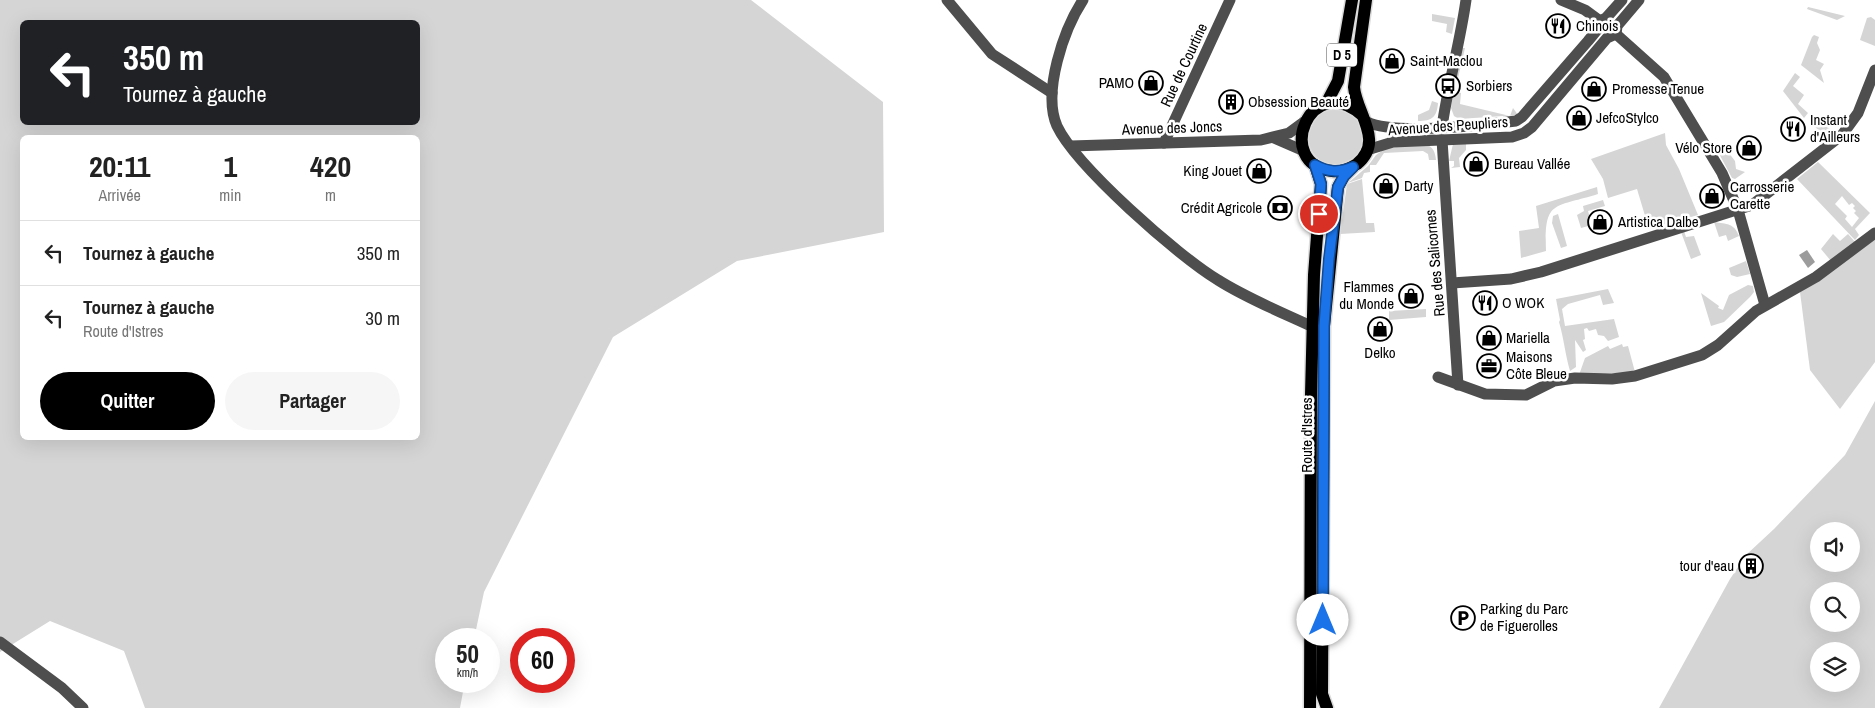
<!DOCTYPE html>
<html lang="fr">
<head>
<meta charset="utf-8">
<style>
  body { margin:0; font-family:"Archivo Narrow",sans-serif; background:#f6f6f6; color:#222; height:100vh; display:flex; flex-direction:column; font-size:19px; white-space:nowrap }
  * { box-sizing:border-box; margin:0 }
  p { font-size:16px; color:#767676 }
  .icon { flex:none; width:28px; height:28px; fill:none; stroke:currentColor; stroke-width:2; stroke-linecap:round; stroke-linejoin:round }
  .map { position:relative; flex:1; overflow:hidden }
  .sheet { position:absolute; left:20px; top:135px; width:400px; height:305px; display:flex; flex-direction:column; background:#fff; border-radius:8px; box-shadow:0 5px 20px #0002 }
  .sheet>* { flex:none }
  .hud { position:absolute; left:20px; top:20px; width:400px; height:105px; border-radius:8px; box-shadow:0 5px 20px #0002; background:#202124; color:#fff; overflow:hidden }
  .tools { position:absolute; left:1810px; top:522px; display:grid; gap:10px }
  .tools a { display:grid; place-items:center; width:50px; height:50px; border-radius:50%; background:#fff; box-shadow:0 5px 20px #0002; font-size:25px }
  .speed { position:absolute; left:435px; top:628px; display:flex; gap:10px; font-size:25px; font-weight:700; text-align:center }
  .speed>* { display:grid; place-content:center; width:65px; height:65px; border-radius:50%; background:#fff; box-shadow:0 5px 20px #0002; line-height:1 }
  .speed small { font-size:12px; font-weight:400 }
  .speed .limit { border:8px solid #d22; background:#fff; color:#111 }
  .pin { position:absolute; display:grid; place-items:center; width:42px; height:42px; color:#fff; margin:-21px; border:2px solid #fff; border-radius:50%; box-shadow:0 1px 5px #0007 }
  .me { position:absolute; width:55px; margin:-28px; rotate:0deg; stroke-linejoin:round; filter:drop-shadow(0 0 4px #0008) }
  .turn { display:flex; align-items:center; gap:18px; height:105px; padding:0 20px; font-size:22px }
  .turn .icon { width:65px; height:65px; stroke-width:2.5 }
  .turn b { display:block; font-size:35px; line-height:42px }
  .eta { display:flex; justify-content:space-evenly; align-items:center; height:85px; text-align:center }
  .eta b { font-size:30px; font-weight:800; line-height:35px }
  .cta { display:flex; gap:10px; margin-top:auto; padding:10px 20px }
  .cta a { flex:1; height:58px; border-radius:30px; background:#000; color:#fff; font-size:20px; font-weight:800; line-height:58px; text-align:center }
  .cta a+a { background:#f6f6f6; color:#222 }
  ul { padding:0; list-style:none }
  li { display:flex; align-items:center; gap:15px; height:65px; padding:0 20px; border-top:1px solid #e0e0e0 }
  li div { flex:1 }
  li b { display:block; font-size:19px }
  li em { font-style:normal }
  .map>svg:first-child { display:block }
  .green { fill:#d5d5d5; fill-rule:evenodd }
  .water { fill:#9c9c9c }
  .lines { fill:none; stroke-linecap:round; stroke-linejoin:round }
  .major-casing { stroke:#dbdbdb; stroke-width:15 }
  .minor { stroke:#4e4e4e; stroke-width:11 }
  .major { stroke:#000; stroke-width:12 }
  .route-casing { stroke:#114b97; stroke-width:12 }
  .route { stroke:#1a73e8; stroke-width:9 }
  .labels { text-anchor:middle; stroke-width:5; stroke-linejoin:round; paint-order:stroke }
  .shield { fill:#fff; stroke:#4c4c4c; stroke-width:1 }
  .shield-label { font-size:14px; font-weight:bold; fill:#000 }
  .poi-label { font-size:15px; fill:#000; stroke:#fff; text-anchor:start }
  .street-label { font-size:15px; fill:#000; stroke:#fff }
</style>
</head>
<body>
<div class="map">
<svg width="1875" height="708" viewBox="0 0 1875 708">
  <rect width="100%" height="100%" fill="#fff"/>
  <g class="green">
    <path d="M0 0H751L883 102 884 232 737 261 613 337 484 592 474 639H446V681H465L460 708H145L124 651 50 621 0 652ZM22 22H418V122H22ZM22 138H418V438H22Z"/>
    <polygon points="1808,7 1845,16 1837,20 1807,9"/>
    <polygon points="1432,14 1455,18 1452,34 1446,32 1447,24 1432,21"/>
    <polygon points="1871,17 1875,20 1875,46 1860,40 1867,18"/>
    <polygon points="1814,35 1819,37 1817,43 1820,50 1816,60 1824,64 1820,70 1824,83 1801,65 1812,37"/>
    <polygon points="1460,48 1465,48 1455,91 1461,93 1460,104 1510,116 1513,108 1518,115 1459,119 1454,116 1451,108"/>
    <polygon points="1795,73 1800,77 1793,86 1804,95 1798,104 1808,113 1804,118 1783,91"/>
    <path d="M1432 101 1438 103C1437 117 1432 121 1418 121V115L1429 110Z"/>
    <circle cx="1336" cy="137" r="28"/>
    <polygon points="1818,120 1834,132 1826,140 1812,123"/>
    <polygon points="1442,132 1442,137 1387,139 1387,134"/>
    <polygon points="1665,133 1666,145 1679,169 1698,215 1649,229 1637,189 1608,198 1603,179 1591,159"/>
    <path d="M1425 144C1433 147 1435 151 1436 160H1429L1428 154 1423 151 1384 153 1376 165H1370V172L1364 173 1362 178 1348 183 1368 166 1376 155 1389 146Z"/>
    <polygon points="1453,144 1466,144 1466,150 1459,158 1460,167 1451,168 1454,166 1454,161 1449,161"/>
    <polygon points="1722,144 1735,161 1736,169 1745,172 1735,179 1732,178 1716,148"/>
    <path d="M1818 162 1870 213 1855 229 1859 235 1855 240 1797 179ZM1842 196 1849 205 1852 203 1855 206 1853 208 1856 211 1854 213 1859 218 1852 227 1845 219 1847 216 1835 204Z"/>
    <polygon points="1362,179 1366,223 1374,223 1375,232 1340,234 1347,184"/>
    <path d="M1597 187 1598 194C1554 208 1544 199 1546 251L1521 258 1519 231 1539 228 1536 206Z"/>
    <polygon points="1603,200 1605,206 1588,211 1592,225 1581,228 1577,215 1584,211 1583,206"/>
    <polygon points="1558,214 1567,246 1561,248 1552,223 1553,216"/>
    <path d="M1714 222C1727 224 1734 223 1739 236L1728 241 1726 235 1719 237Z"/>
    <polygon points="1684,231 1686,237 1694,236 1701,255 1691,259 1681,232"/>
    <polygon points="1833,234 1840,241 1848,234 1856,243 1831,261 1821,249"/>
    <polygon points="1875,236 1875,362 1840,409 1810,370 1800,292"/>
    <polygon points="1746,261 1750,274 1737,277 1731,275 1729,268"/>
    <polygon points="1748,285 1753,286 1754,292 1750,297 1724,322 1711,326 1701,293 1719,306 1718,308 1723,310 1729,295"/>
    <path d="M1608 289 1614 303 1603 305 1600 295 1568 304 1562 309 1565 326 1614 319 1619 337 1608 341 1604 336 1598 335 1596 329 1589 331 1587 328 1584 329 1585 339 1583 340 1586 350 1583 352 1575 340 1576 367 1570 371C1565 354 1564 339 1559 322L1560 320 1556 299Z"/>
    <polygon points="1426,309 1426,317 1389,320 1389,311"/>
    <polygon points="1622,344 1623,347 1628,346 1635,372 1579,375 1585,358 1608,346 1610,349"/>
    <path d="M1875 401V708H1659L1730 579 1746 555 1774 529 1845 455ZM1819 531H1851V564H1819ZM1819 591H1851V624H1819ZM1819 651H1851V684H1819Z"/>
  </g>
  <polygon class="water" points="1807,250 1815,262 1808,268 1799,255"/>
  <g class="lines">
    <g class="major-casing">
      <g id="major">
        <polyline points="1326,104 1338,81 1352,0"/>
        <path d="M1362 115C1310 69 1273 164 1332 171 1340 172 1349 169 1357 164 1385 141 1356 113 1354 87L1366 0"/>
        <polyline points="1310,708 1311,394 1314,275 1321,184 1315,165"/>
        <polyline points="1327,708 1322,694 1324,326 1338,187 1344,176 1353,167"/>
      </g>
    </g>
    <g class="minor">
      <polyline points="947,0 992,54 1052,93"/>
      <path d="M1083 0C1064 29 1042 92 1057 126 1076 166 1178 256 1218 280 1248 299 1281 312 1313 327"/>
      <polyline points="1561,0 1585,10 1600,21"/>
      <polyline points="1616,34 1664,77 1722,173 1738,210 1765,305"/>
      <path d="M1367 122C1394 135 1483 125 1516 121L1522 117 1588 41 1597 30 1600 21 1606 18 1622 0"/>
      <path d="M1442 127C1448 84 1460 43 1466 0"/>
      <polyline points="1274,138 1304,151"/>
      <polyline points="1442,140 1458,385"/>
      <polyline points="1164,143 1230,0"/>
      <polyline points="1071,146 1261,140 1289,133 1304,122"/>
      <polyline points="1367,150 1393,142 1512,137 1524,133 1532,127 1607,38 1616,34 1617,26 1639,0"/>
      <polyline points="1452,283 1511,279 1541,272 1752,205 1842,135 1858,113 1875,70"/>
      <polyline points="1438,377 1485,394 1526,395 1554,381 1575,378 1612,379 1635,376 1702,355 1718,345 1756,311 1816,277 1875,233"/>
      <polyline points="0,642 62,688 83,708"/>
    </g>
    <use href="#major" class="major"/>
  </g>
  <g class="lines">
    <g class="route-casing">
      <path id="route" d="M1319 214 1321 184 1315 165C1328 172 1339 173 1353 167L1344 176 1338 187 1329 259 1324 326 1323 620"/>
    </g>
    <use href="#route" class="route"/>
  </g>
  <defs>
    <g id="restaurant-ring" transform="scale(1.25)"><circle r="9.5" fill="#fff" stroke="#000" stroke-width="1.5"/><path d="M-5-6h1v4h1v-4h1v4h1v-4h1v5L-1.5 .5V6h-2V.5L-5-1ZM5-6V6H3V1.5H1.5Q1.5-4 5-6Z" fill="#000"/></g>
    <g id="shop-ring" transform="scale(1.25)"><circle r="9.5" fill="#fff" stroke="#000" stroke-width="1.5"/><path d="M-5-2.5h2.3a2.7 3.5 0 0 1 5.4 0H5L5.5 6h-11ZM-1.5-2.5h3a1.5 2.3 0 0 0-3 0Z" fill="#000"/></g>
    <g id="bus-ring" transform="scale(1.25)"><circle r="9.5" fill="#fff" stroke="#000" stroke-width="1.5"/><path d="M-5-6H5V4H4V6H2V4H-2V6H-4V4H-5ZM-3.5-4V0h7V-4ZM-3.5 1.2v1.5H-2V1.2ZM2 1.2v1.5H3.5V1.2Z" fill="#000"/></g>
    <g id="building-ring" transform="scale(1.25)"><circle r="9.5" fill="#fff" stroke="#000" stroke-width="1.5"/><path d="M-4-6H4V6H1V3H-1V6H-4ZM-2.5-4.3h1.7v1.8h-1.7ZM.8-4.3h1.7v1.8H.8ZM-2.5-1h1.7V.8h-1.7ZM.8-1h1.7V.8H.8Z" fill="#000"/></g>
    <g id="bank-ring" transform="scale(1.25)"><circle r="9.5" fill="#fff" stroke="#000" stroke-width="1.5"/><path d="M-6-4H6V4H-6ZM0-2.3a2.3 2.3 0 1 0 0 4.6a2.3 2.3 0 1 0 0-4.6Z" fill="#000"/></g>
    <g id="office-ring" transform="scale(1.25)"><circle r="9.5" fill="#fff" stroke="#000" stroke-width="1.5"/><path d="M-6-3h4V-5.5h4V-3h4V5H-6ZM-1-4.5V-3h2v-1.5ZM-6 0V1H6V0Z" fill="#000"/></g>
    <g id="parking-ring" transform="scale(1.25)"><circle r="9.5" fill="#fff" stroke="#000" stroke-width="1.5"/><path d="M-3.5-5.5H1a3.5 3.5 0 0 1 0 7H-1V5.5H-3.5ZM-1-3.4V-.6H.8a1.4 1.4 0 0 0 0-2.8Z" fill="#000"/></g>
  </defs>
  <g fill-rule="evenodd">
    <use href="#restaurant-ring" x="1558" y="26"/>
    <use href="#shop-ring" x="1392" y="61"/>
    <use href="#shop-ring" x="1151" y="83"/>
    <use href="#bus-ring" x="1448" y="86"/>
    <use href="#shop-ring" x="1594" y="89"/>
    <use href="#building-ring" x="1231" y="102"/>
    <use href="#shop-ring" x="1579" y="118"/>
    <use href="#restaurant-ring" x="1793" y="129"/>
    <use href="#shop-ring" x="1749" y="148"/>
    <use href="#shop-ring" x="1476" y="164"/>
    <use href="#shop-ring" x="1259" y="171"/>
    <use href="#shop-ring" x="1386" y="186"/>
    <use href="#shop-ring" x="1712" y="196"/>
    <use href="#bank-ring" x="1280" y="208"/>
    <use href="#shop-ring" x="1600" y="222"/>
    <use href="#shop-ring" x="1411" y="296"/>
    <use href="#restaurant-ring" x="1485" y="303"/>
    <use href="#shop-ring" x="1380" y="329"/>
    <use href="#shop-ring" x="1489" y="338"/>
    <use href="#office-ring" x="1489" y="366"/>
    <use href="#building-ring" x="1751" y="566"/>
    <use href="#parking-ring" x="1463" y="618"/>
  </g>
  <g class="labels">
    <rect class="shield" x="1327" y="43.5" width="30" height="23" rx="4"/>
    <g class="shield-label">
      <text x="1342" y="60">D 5</text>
    </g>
    <g class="poi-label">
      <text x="1576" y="31">Chinois</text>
      <text x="1410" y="66">Saint-Maclou</text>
      <text x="1134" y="88" text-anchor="end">PAMO</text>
      <text x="1466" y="91">Sorbiers</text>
      <text x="1612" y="94">Promesse Tenue</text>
      <text x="1248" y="107">Obsession Beauté</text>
      <text x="1596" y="123">JefcoStylco</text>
      <text x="1810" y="125">Instant<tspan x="1810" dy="17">d'Ailleurs</tspan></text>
      <text x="1732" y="153" text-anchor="end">Vélo Store</text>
      <text x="1494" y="169">Bureau Vallée</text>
      <text x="1242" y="176" text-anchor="end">King Jouet</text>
      <text x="1404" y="191">Darty</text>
      <text x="1730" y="192">Carrosserie<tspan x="1730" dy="17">Carette</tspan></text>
      <text x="1262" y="213" text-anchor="end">Crédit Agricole</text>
      <text x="1618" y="227">Artistica Dalbe</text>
      <text x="1394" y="292" text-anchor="end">Flammes<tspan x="1394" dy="17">du Monde</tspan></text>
      <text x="1502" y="308">O WOK</text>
      <text x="1506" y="343">Mariella</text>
      <text x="1380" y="358" text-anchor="middle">Delko</text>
      <text x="1506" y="362">Maisons<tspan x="1506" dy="17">Côte Bleue</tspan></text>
      <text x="1734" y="571" text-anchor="end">tour d'eau</text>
      <text x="1480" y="614">Parking du Parc<tspan x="1480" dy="17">de Figuerolles</tspan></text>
    </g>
    <g class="street-label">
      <text transform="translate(1184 65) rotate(-65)" y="5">Rue de Courtine</text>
      <text transform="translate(1448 126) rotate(-4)" y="5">Avenue des Peupliers</text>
      <text transform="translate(1172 128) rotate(-2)" y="5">Avenue des Joncs</text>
      <text transform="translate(1435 263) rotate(-95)" y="5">Rue des Salicornes</text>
      <text transform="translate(1307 435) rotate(-90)" y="5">Route d'Istres</text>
    </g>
  </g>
</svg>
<div class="tools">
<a><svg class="icon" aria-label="sound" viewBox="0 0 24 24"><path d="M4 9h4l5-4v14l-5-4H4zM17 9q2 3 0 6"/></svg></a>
<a><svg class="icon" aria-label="search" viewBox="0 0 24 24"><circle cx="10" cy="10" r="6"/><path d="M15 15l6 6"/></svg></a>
<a><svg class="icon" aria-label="layers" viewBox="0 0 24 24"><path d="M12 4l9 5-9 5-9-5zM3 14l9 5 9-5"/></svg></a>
</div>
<div class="speed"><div>50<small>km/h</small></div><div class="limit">60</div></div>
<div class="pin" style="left:1319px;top:214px;background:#d93025"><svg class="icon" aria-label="arrive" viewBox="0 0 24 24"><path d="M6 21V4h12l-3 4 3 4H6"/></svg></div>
<svg class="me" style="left:1323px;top:620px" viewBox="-20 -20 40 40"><circle r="19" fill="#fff"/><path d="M0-13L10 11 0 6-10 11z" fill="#1a73e8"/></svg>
<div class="hud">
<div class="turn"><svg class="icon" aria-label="left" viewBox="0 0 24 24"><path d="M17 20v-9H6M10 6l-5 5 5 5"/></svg><div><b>350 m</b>Tournez à gauche</div></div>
</div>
<section class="sheet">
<div class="eta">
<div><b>20:11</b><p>Arrivée</p></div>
<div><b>1</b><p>min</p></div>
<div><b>420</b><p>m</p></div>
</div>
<ul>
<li><svg class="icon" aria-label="left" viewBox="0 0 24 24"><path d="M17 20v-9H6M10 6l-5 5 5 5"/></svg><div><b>Tournez à gauche</b></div><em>350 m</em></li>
<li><svg class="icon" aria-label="left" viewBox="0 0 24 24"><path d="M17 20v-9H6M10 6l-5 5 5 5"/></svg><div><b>Tournez à gauche</b><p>Route d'Istres</p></div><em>30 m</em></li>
</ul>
<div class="cta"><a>Quitter</a><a>Partager</a></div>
</section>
</div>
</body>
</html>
